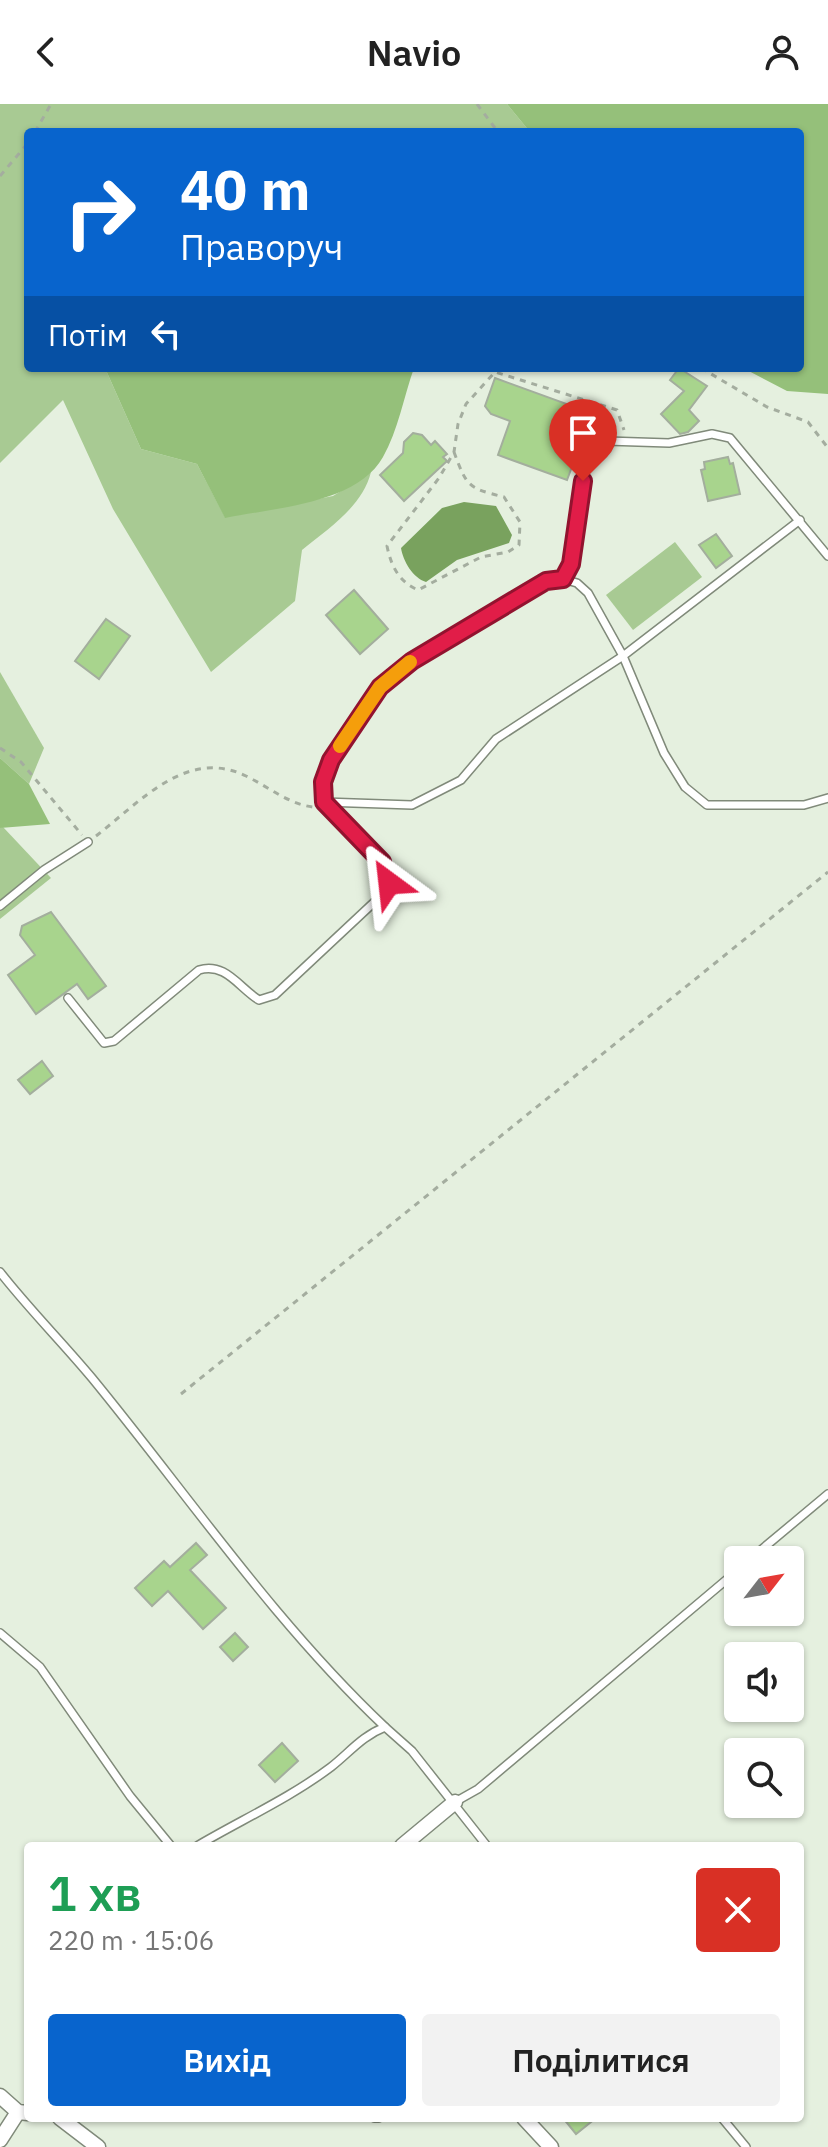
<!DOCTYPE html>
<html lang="uk">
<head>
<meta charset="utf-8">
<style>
  body { margin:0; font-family:"IBM Plex Sans",sans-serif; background:#f2f2f2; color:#222; height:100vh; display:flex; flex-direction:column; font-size:30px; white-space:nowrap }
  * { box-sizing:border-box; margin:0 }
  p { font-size:26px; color:#767676 }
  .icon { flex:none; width:44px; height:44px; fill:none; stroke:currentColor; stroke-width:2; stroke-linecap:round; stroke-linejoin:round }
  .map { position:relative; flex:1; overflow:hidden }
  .panel { position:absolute; left:24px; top:1738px; width:780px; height:280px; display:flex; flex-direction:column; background:#fff; border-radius:8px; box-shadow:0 2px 6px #0004 }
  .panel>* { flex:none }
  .guide { position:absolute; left:24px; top:24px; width:780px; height:244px; border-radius:8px; box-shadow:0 2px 6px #0004; background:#0864cd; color:#fff; overflow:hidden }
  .needle { width:52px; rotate:59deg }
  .buttons { position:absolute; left:724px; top:1442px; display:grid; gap:16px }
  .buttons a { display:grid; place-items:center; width:80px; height:80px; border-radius:8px; background:#fff; box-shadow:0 2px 6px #0004; font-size:40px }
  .pin { position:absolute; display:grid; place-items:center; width:68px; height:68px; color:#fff; margin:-82px -34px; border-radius:50% 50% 50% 0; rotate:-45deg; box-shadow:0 0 8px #0007 }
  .pin .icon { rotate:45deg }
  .me { position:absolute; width:88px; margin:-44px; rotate:330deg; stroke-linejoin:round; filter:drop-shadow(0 0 6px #0008) }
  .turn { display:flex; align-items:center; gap:28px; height:168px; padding:0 24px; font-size:36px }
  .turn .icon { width:104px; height:104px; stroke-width:2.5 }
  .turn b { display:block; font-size:56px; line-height:68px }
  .then { display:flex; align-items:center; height:76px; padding:0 24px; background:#0003; gap:16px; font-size:30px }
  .round { display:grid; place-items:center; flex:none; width:84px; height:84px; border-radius:8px; background:#f2f2f2 }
  .summary { display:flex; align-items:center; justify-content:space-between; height:136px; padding:0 24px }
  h1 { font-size:48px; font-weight:600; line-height:60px; color:#1e9e55 }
  .action { display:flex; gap:16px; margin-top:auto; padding:16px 24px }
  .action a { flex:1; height:92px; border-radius:8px; background:#0864cd; color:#fff; font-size:32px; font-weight:600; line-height:92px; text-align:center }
  .action a+a { background:#f2f2f2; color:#222 }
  header { display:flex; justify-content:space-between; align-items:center; height:104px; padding:0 24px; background:#fff; font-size:36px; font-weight:600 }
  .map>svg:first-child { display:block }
  .green { fill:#a8ca93 }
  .forest { fill:#95c07a }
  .water { fill:#79a25e }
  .building { fill:#a8d48d; stroke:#a3ae9d; stroke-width:2 }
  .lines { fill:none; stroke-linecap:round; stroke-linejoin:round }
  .service-casing { stroke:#808a7a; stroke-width:10 }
  .minor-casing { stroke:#808a7a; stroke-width:17 }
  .path { stroke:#a4ad9f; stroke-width:3; stroke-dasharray:6 6; stroke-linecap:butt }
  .service { stroke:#fff; stroke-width:7 }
  .minor { stroke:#fff; stroke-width:14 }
  .route-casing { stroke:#92132f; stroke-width:20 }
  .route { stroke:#e11d48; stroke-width:14 }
  .slow { stroke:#f59e0b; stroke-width:14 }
</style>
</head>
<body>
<header><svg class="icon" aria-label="back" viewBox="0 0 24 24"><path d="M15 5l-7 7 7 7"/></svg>Navio<svg class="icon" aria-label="person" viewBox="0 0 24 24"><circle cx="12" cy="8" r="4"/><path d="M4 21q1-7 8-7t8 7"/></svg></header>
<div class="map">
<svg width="828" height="2043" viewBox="0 0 828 2043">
  <rect width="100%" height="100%" fill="#e5f0df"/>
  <g class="green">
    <path d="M0 0H507L530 28H28V264H105L141 345 197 360 225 413 333 392 371 368C362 403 329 424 302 446L295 497 211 568 113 405 63 296 0 359Z"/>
    <polygon points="675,438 702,473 633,526 606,491"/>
    <polygon points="0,568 44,644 29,680 0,654"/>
    <polygon points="3,723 51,774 0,815 0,724"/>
  </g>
  <g class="forest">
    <polygon points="507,0 828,0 828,290 787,287 743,264 800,264 800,28 530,28"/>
    <path d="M105 264H414C404 292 398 327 383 353 357 400 273 404 225 414L197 360 141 345Z"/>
    <polygon points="0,654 29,680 50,720 0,724"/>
  </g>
  <path class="water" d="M464 398 496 402 512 431 509 439 457 456 426 478C413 474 403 457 401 444L442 404Z"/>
  <g class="building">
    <polygon points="679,264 707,282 689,306 699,317 688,328 680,330 661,310 684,287 670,276"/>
    <polygon points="495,274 586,307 570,349 576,352 567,376 498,351 510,317 491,310 485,302"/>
    <polygon points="413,329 422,331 431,341 435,337 447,350 443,353 447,357 404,397 380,371 403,349 404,338"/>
    <polygon points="728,353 730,360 733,359 740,390 708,397 701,366 705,365 704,358"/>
    <polygon points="716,430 732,452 716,464 699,441"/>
    <polygon points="354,486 388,525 360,550 326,511"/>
    <polygon points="106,515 130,532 99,575 75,557"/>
    <polygon points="51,808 106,882 88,895 77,880 36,910 8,871 35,851 20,831 22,822"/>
    <polygon points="42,957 53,972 30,990 18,976"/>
    <polygon points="196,1439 207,1451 190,1466 226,1504 203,1525 168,1487 152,1502 135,1484 164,1457 170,1463"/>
    <polygon points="235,1529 248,1543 233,1557 220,1543"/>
    <polygon points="282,1639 298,1657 275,1678 259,1661"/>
    <polygon points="563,2014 596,2014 576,2030"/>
  </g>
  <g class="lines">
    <g class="service-casing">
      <g id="service">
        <polyline points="563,475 571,460 587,349 592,342 607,337 669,339 712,330 730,334 828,452"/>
        <polyline points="324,698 412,701 461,676 496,635 623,552 800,416"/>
        <polyline points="0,802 44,766 88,738"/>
        <path d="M68 894 104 939 114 937 199 866C226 858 239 884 259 896L275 891 384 789 389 779 382 758 324 698 323 678 331 656 380 583 412 557 546 477 563 475 577 479 588 489 623 552 664 649 685 683 707 701H804L828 694"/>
        <path d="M0 1168C29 1205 62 1238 92 1274 188 1391 274 1518 385 1623"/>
        <polyline points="749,1456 828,1390"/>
        <polyline points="0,1529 40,1563 130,1692 171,1742"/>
        <polyline points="455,1698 478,1685 738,1466"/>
        <path d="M197 1742C241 1716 290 1694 331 1663 350 1648 362 1632 385 1623L412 1647 487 1742"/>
        <polyline points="374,2014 379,2014"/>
        <polyline points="722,2014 746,2043"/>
      </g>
    </g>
    <g class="minor-casing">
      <g id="minor">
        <polyline points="402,1742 455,1698"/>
        <polyline points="0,1992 18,2008 28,2009"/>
        <polyline points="60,2014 98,2043"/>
        <polyline points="524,2014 551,2043"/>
        <polyline points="0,2036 18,2008"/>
      </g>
    </g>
    <g class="path">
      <polyline points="477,0 498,28"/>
      <polyline points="35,28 51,0"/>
      <polyline points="0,72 28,39"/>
      <polyline points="701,264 767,303 808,318 828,344"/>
      <path d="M454 348C467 383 468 384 504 393L520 418 519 441 508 448 481 453 418 486C399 478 391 462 387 442L439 374 454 348 458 320 466 300 495 268 617 306 624 326"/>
      <polyline points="0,644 21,658 82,731"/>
      <path d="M96 732C140 698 187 643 246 672 269 683 288 700 313 703"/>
      <polyline points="181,1290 828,768"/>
    </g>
    <use href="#service" class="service"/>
    <use href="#minor" class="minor"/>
  </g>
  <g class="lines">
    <g class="route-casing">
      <polyline id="route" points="389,779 382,758 324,698 323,678 331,656 380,583 412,557 546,477 563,475 571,460 583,377"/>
    </g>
    <use href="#route" class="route"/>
    <polyline class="slow" points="340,642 380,583 410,558"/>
  </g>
</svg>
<div class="buttons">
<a><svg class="needle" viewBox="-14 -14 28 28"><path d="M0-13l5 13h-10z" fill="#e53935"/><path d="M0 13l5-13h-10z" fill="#767676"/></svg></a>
<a><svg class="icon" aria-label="sound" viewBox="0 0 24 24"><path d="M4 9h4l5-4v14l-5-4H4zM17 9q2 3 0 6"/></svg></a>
<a><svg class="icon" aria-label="search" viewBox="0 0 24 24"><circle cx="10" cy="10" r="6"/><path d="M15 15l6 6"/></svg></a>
</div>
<div class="pin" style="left:583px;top:377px;background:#d93025"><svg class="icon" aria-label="arrive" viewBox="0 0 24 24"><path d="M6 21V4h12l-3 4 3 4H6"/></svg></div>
<svg class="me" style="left:389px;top:779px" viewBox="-20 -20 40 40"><path d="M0-17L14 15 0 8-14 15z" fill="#e11d48" stroke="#fff" stroke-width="4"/></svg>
<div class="guide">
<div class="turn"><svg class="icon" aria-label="right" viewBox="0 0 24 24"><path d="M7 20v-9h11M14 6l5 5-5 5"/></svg><div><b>40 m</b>Праворуч</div></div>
<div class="then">Потім<svg class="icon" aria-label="left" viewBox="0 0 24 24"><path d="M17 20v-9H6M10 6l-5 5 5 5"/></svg></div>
</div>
<section class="panel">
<div class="summary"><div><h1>1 хв</h1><p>220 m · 15:06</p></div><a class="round" style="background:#d93025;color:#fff"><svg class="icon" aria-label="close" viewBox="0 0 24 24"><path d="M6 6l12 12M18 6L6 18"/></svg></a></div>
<div class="action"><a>Вихід</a><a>Поділитися</a></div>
</section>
</div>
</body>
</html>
